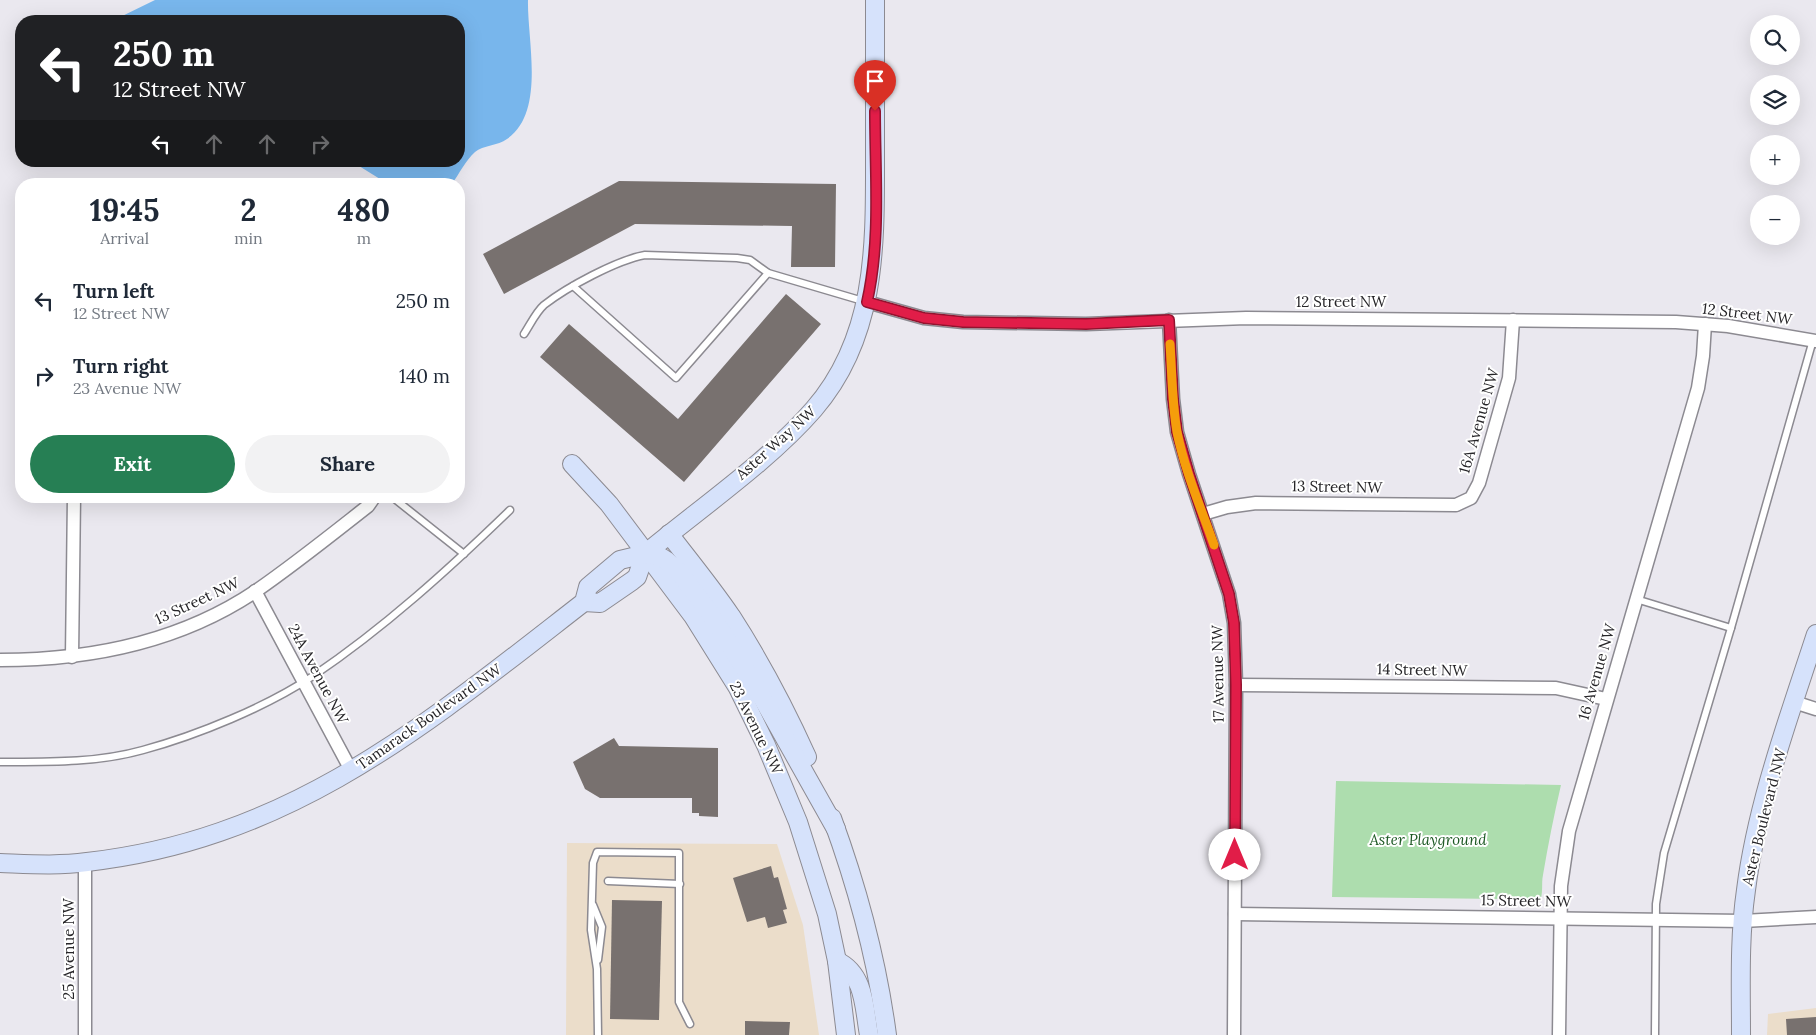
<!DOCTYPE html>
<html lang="en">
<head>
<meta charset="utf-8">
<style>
  body { margin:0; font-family:Lora,serif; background:#f2f2f3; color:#1f2937; height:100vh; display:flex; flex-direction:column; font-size:19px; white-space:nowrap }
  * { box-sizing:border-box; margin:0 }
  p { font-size:16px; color:#747a83 }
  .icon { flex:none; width:28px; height:28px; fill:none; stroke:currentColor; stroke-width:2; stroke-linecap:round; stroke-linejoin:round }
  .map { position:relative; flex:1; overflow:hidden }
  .sheet { position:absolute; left:15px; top:178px; width:450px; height:325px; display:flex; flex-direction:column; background:#fff; border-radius:20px; box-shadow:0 5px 20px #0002 }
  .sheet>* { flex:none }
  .top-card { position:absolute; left:15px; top:15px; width:450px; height:152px; border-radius:20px; box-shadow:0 5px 20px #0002; background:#202124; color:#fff; overflow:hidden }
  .buttons { position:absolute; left:1750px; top:15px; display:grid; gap:10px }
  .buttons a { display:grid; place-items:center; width:50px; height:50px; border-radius:50%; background:#fff; box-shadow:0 5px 20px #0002; font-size:25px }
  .pin { position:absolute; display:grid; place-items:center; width:42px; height:42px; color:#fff; margin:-51px -21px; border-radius:50% 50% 50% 0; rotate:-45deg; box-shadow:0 0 5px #0007 }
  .pin .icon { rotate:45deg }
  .me { position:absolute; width:55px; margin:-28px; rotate:0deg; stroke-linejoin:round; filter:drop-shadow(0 0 4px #0008) }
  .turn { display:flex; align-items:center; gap:18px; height:105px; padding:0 15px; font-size:22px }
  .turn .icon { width:65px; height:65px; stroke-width:2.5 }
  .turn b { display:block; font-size:35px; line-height:42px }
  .lanes { display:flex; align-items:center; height:48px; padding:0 15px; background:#0003; justify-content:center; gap:25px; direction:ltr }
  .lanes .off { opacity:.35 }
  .eta { display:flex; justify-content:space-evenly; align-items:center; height:85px; text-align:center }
  .eta b { font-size:30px; font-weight:700; line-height:35px }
  .button { display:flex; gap:10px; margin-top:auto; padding:10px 15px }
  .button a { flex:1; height:58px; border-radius:30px; background:#267f54; color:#fff; font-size:20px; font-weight:700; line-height:58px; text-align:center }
  .button a+a { background:#f2f2f3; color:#1f2937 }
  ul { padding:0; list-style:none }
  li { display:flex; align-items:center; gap:15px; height:75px; padding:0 15px }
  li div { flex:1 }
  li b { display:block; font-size:19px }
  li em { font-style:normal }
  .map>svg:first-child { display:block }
  .commercial { fill:#ebddca }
  .green { fill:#adddae }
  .water { fill:#78b6ec }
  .building { fill:#78716f }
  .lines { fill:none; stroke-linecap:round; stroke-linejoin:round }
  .lane-casing { stroke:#8c8a91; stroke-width:9 }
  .street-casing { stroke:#8c8a91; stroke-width:15 }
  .secondary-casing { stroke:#8c8a91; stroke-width:20 }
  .lane { stroke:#fff; stroke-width:6 }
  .street { stroke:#fff; stroke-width:12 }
  .secondary { stroke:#d6e2fb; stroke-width:18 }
  .route-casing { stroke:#92132f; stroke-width:12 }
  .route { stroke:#e11d48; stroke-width:9 }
  .slow { stroke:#f59e0b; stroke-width:9 }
  .labels { text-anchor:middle; stroke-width:4; stroke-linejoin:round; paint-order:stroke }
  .street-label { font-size:15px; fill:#262528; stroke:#fff }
  .park-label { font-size:15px; font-style:italic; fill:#1d5924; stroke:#fff }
</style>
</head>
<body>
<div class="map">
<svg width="1816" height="1035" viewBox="0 0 1816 1035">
  <rect width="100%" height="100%" fill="#eae8ef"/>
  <g class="commercial">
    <polygon points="567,843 777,844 803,925 819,1035 566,1035"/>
    <polygon points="1816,1008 1816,1035 1767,1035 1768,1014"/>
  </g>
  <path class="green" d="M1336 781 1561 785C1554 815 1548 845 1543 875 1541 883 1544 895 1539 902L1502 899 1332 897Z"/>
  <path class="water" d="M155 0H528C527 40 546 112 507 139 498 146 483 145 475 152 466 160 459 174 452 184H388L351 161H459V21H112Z"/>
  <g class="building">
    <polygon points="619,181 836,184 835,267 791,267 792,226 635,224 504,294 483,254"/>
    <polygon points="786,294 821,324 684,482 540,357 569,324 678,419"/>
    <polygon points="614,738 619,746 718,748 718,817 699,816 699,813 692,813 692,798 600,798 585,789 573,762"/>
    <polygon points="771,866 774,878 778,877 787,909 783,910 787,923 768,928 765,917 747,922 733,878"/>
    <polygon points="612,900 662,901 659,1020 610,1019"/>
    <polygon points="1816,1017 1816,1035 1787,1035 1786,1019"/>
    <polygon points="745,1021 790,1022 789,1035 745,1035"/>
  </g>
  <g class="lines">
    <g class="lane-casing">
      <g id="lane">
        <polyline points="573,286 676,378 768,273"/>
        <path d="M524 334C530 325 536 312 544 305 567 287 617 260 645 255L737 258 750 260 768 273 863 301"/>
        <polyline points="391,496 464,554"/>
        <polyline points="1636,599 1731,628"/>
        <path d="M0 762C48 762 97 763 143 750 198 735 266 707 313 676 384 628 449 569 510 510"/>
        <polyline points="608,881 680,884"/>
        <polyline points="593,905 602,927 598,960"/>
        <polyline points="598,1035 597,969 591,930 593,863 597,852 679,853 679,1002 690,1024"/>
        <polyline points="1655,1035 1656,904 1664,853 1731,628 1813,340"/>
      </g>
    </g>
    <g class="street-casing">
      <g id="street">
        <polyline points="867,302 924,318 963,322 1086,324 1246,318 1676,322 1728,326 1816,341"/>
        <polyline points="1169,320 1173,399 1177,432 1189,474 1229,594 1234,623 1236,685 1234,1035"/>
        <polyline points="1203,514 1227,507 1256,503 1456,505 1471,498 1479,483 1509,378 1513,320"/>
        <polyline points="255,591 352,772"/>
        <polyline points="72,657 74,496"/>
        <path d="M0 660C91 660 180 642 256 591 295 564 331 535 368 506L375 496"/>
        <polyline points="1236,685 1556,688 1606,699"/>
        <polyline points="1794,702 1816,709"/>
        <polyline points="85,863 85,1035"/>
        <polyline points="1235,914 1743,921 1816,917"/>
        <polyline points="1559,1035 1561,886 1569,831 1698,388 1703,356 1705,324"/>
      </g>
    </g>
    <g class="secondary-casing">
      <g id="secondary">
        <polyline points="572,464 609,504 693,616 738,688 766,745 798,822 827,914 837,961 846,1035"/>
        <path d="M669 534C690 561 712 588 731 616 760 661 785 708 807 757"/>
        <path d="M645 554C699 509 769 461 814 409 878 335 875 242 875 151 875 101 875 50 875 0"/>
        <polyline points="584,602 600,603 632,581 637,577 645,554"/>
        <path d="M832 818C858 889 877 960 887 1035"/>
        <path d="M0 863C29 864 58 866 87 862 292 839 428 723 584 602L588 587 620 560 645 554 659 556 667 561 680 573 708 610 755 685 836 829"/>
        <path d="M837 961C865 974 864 1008 869 1035"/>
        <path d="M1741 1035C1741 987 1739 938 1746 890 1757 803 1789 717 1816 634"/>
      </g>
    </g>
    <use href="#lane" class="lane"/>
    <use href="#street" class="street"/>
    <use href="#secondary" class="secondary"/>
  </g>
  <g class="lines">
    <g class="route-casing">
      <path id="route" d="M875 111C875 174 881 240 867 302L924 318 963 322 1086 324 1169 320 1173 399 1177 432 1189 474 1229 594 1234 623 1236 685 1235 855"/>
    </g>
    <use href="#route" class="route"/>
    <path class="slow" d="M1170 344C1172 373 1172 403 1177 432 1185 471 1201 508 1214 545"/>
  </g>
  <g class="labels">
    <g class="street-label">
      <text x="1341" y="307">12 Street NW</text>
      <text transform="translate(1747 314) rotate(7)" y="5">12 Street NW</text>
      <text transform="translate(1479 421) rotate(-74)" y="5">16A Avenue NW</text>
      <text transform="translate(776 443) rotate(-42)" y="5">Aster Way NW</text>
      <text transform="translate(1337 487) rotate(1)" y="5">13 Street NW</text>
      <text transform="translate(197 601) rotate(-25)" y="5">13 Street NW</text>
      <text transform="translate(1422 670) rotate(1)" y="5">14 Street NW</text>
      <text transform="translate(1597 672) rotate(-74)" y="5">16 Avenue NW</text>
      <text transform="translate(318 674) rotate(62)" y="5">24A Avenue NW</text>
      <text transform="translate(1218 674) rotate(-91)" y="5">17 Avenue NW</text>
      <text transform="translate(429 717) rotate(-35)" y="5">Tamarack Boulevard NW</text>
      <text transform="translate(756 728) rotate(64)" y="5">23 Avenue NW</text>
      <text transform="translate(1764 817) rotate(-76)" y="5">Aster Boulevard NW</text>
      <text transform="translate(1526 901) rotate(1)" y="5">15 Street NW</text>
      <text transform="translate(69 949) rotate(-90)" y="5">25 Avenue NW</text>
    </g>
    <g class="park-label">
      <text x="1428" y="845">Aster Playground</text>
    </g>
  </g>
</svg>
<div class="buttons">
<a><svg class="icon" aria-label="search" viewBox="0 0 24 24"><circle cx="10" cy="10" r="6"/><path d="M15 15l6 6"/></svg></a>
<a><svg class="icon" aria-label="layers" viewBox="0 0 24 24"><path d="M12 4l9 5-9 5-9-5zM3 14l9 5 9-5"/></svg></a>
<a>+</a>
<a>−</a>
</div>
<div class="pin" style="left:875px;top:111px;background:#d93025"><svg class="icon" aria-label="arrive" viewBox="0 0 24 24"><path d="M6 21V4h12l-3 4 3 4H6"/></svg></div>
<svg class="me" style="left:1235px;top:855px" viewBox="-20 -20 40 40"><circle r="19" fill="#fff"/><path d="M0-13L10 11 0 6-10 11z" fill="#e11d48"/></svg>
<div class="top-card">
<div class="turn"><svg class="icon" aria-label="left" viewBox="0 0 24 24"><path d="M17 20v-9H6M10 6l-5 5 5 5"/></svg><div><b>250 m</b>12 Street NW</div></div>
<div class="lanes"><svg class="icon" aria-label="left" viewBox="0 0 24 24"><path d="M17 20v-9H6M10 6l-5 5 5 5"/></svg><svg class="icon off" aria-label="ahead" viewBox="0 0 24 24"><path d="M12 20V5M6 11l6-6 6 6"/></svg><svg class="icon off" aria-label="ahead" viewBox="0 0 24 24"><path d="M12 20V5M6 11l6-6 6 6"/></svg><svg class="icon off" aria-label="right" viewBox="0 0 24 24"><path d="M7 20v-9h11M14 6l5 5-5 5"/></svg></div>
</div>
<section class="sheet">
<div class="eta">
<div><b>19:45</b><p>Arrival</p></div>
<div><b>2</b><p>min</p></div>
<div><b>480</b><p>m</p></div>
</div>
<ul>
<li><svg class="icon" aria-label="left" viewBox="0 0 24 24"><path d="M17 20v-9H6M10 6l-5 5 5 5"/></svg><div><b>Turn left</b><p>12 Street NW</p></div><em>250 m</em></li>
<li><svg class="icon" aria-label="right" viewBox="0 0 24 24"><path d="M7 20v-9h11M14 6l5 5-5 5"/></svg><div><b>Turn right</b><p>23 Avenue NW</p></div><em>140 m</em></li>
</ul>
<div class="button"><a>Exit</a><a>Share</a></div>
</section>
</div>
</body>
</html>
